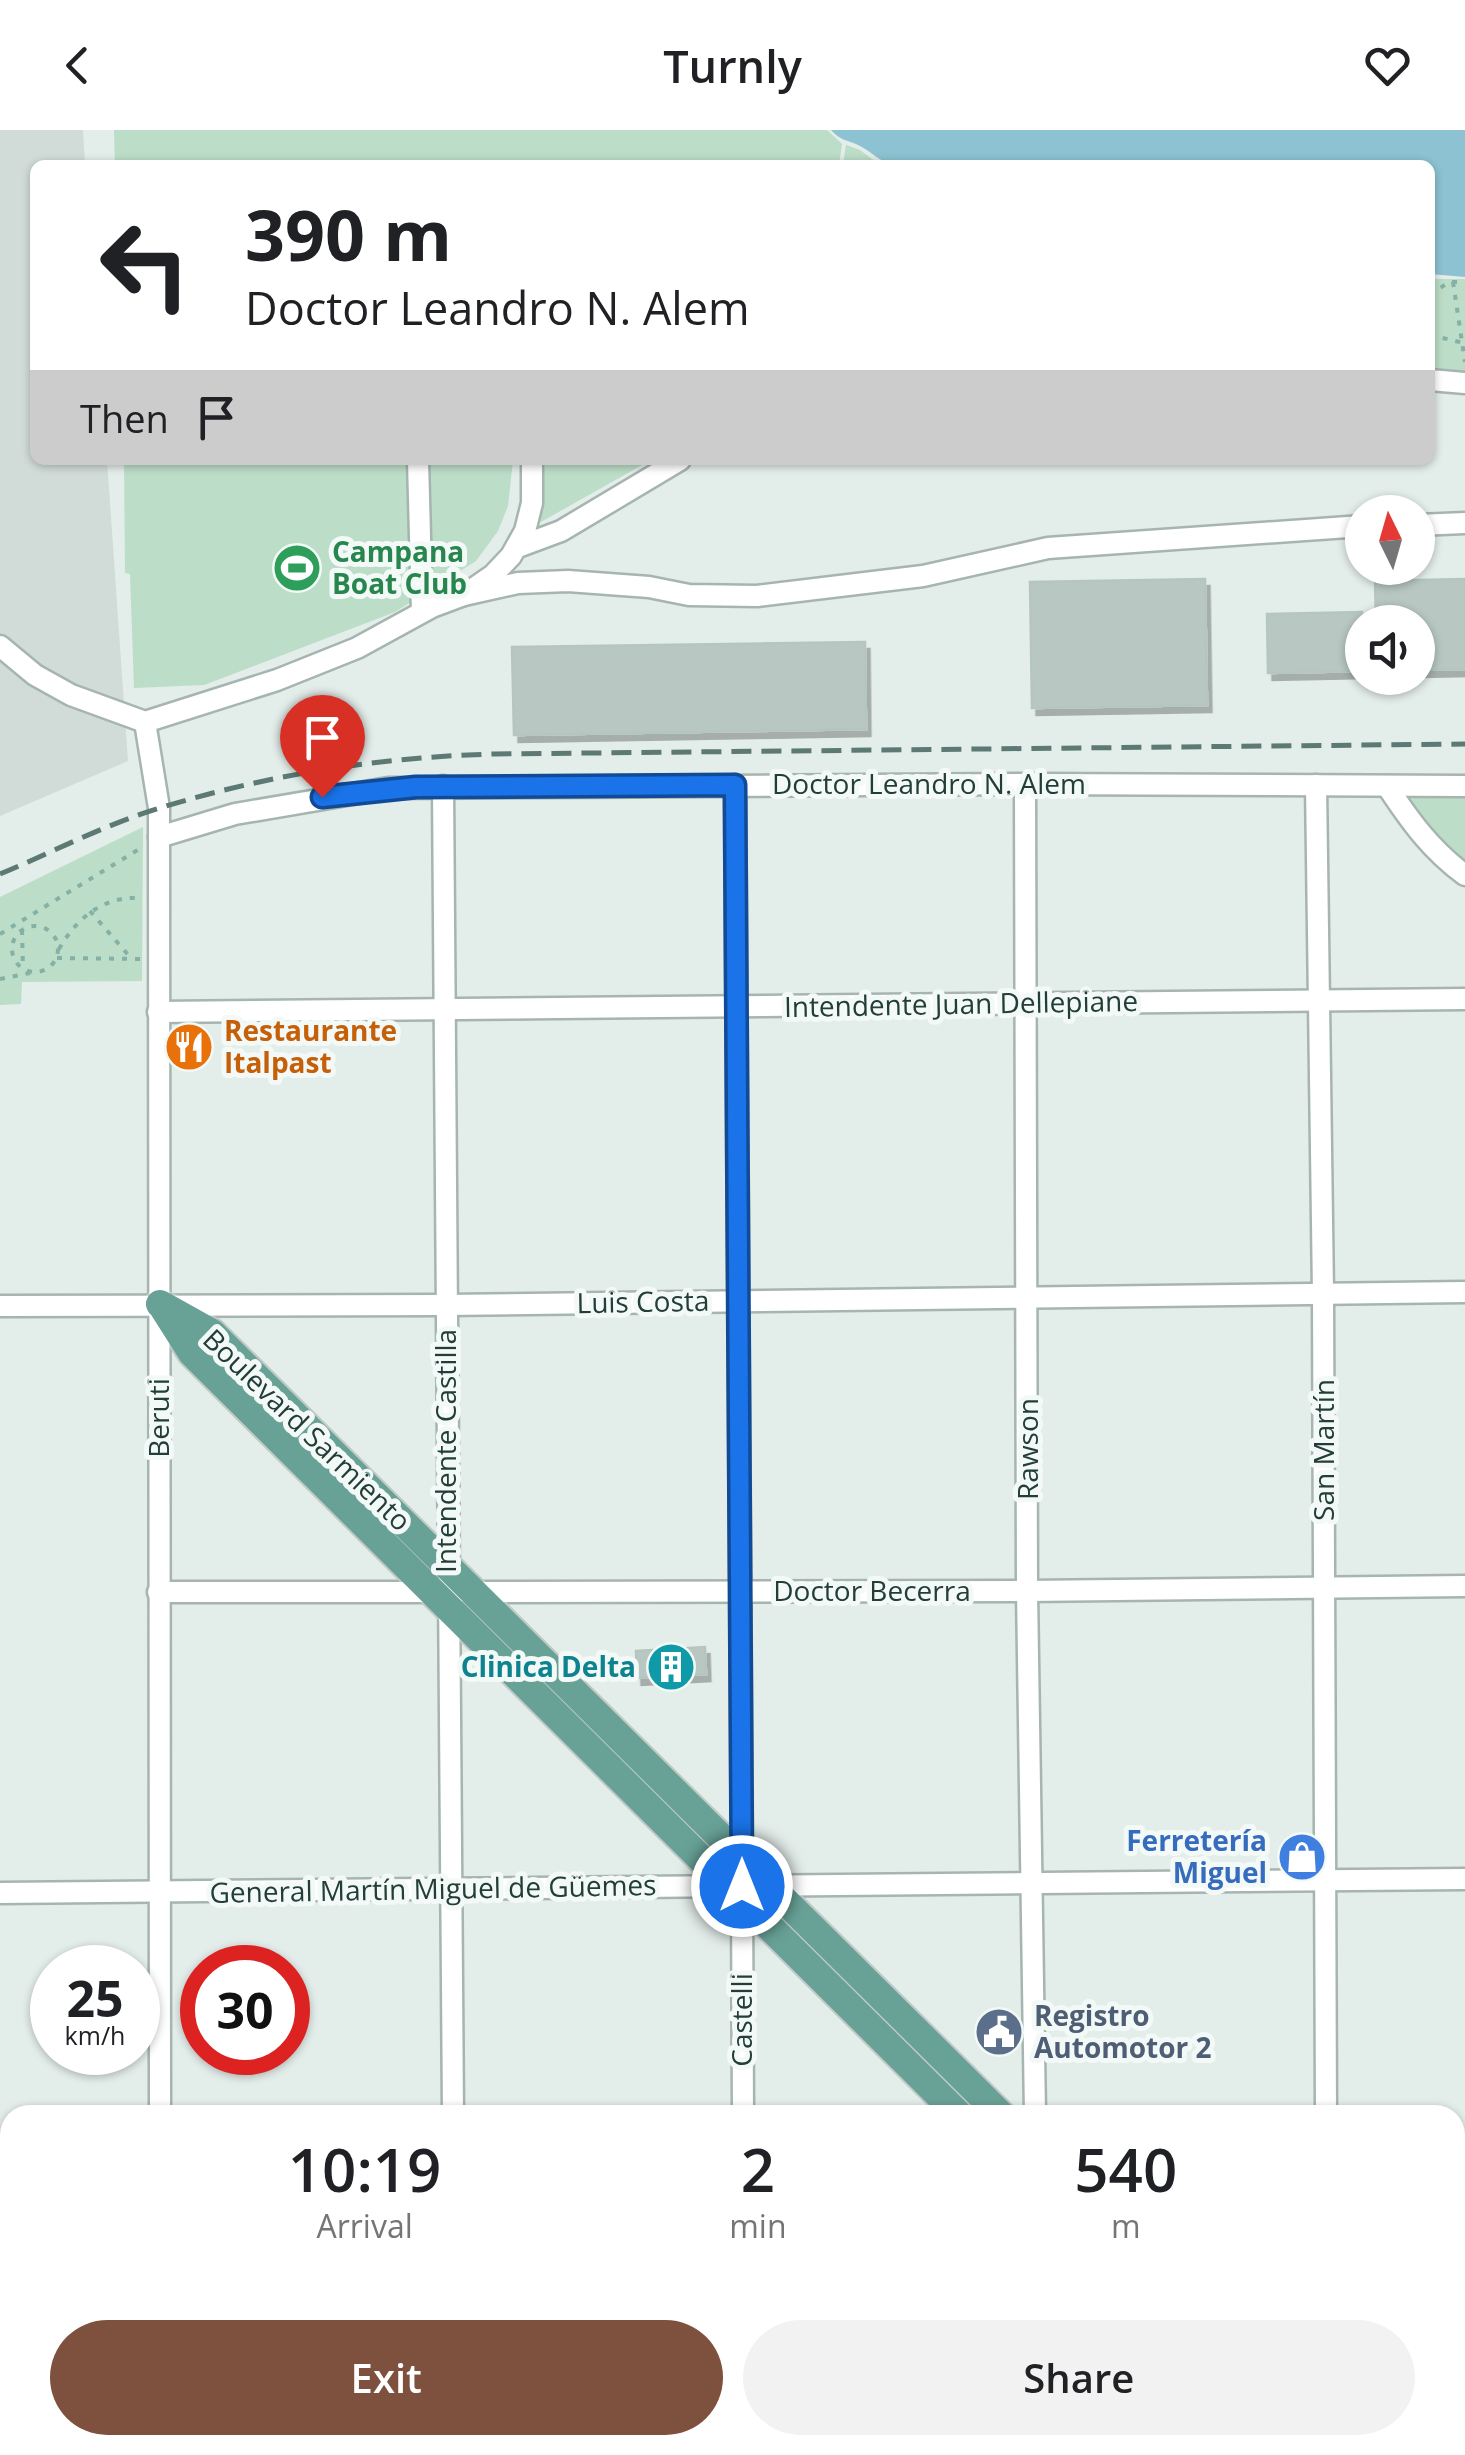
<!DOCTYPE html>
<html lang="en">
<head>
<meta charset="utf-8">
<style>
  body { margin:0; font-family:"Open Sans",sans-serif; background:#f2f2f2; color:#202124; height:100vh; display:flex; flex-direction:column; font-size:38px; white-space:nowrap }
  * { box-sizing:border-box; margin:0 }
  p { font-size:32px; color:#757577 }
  .icon { flex:none; width:55px; height:55px; fill:none; stroke:currentColor; stroke-width:2; stroke-linecap:round; stroke-linejoin:round }
  .map { position:relative; flex:1; overflow:hidden }
  .side { position:absolute; left:0px; top:1975px; width:1465px; height:350px; display:flex; flex-direction:column; background:#fff; border-radius:30px 30px 0 0; box-shadow:0 2px 8px #0004 }
  .side>* { flex:none }
  .banner { position:absolute; left:30px; top:30px; width:1405px; height:305px; border-radius:15px; box-shadow:0 2px 8px #0004; background:#fff; color:#202124; overflow:hidden }
  .needle { width:65px; rotate:355deg }
  .fabs { position:absolute; left:1345px; top:365px; display:grid; gap:20px }
  .fabs a { display:grid; place-items:center; width:90px; height:90px; border-radius:50%; background:#fff; box-shadow:0 2px 8px #0004; font-size:50px }
  .speed { position:absolute; left:30px; top:1815px; display:flex; gap:20px; font-size:50px; font-weight:700; text-align:center }
  .speed>* { display:grid; place-content:center; width:130px; height:130px; border-radius:50%; background:#fff; box-shadow:0 2px 8px #0004; line-height:1 }
  .speed small { font-size:25px; font-weight:400 }
  .speed .limit { border:15px solid #d22; background:#fff; color:#111 }
  .pin { position:absolute; display:grid; place-items:center; width:85px; height:85px; color:#fff; margin:-102px -42px; border-radius:50% 50% 50% 0; rotate:-45deg; box-shadow:0 0 10px #0007 }
  .pin .icon { rotate:45deg }
  .me { position:absolute; width:110px; margin:-55px; rotate:0deg; stroke-linejoin:round; filter:drop-shadow(0 0 8px #0008) }
  .turn { display:flex; align-items:center; gap:35px; height:210px; padding:0 50px; font-size:45px }
  .turn .icon { width:130px; height:130px; stroke-width:2.5 }
  .turn b { display:block; font-size:70px; line-height:85px }
  .then { display:flex; align-items:center; height:95px; padding:0 50px; background:#0003; gap:20px; font-size:38px }
  .eta { display:flex; justify-content:space-evenly; align-items:center; height:170px; text-align:center }
  .eta b { font-size:60px; font-weight:600; line-height:70px }
  .action { display:flex; gap:20px; margin-top:auto; padding:20px 50px }
  .action a { flex:1; height:115px; border-radius:60px; background:#7e513e; color:#fff; font-size:40px; font-weight:600; line-height:115px; text-align:center }
  .action a+a { background:#f2f2f2; color:#202124 }
  header { display:flex; justify-content:space-between; align-items:center; height:130px; padding:0 50px; background:#fff; font-size:45px; font-weight:600 }
  .map>svg:first-child { display:block }
  .built { fill:#d1dcd8 }
  .green { fill:#bcddc7 }
  .water { fill:#8cc2d1 }
  .building { fill:#b8c7c2; stroke:#b5c6c0; stroke-width:2.5; filter:url(#shadow) }
  .lines { fill:none; stroke-linecap:round; stroke-linejoin:round }
  .minor-casing { stroke:#a6b5b0; stroke-width:25 }
  .major-casing { stroke:#c1c9c7; stroke-width:32 }
  .path { stroke:#84b0a5; stroke-width:4; stroke-dasharray:5 8; stroke-linecap:butt }
  .minor { stroke:#fff; stroke-width:20 }
  .major { stroke:#68a196; stroke-width:28 }
  .rail { stroke:#5d7973; stroke-width:5; stroke-dasharray:20 10; stroke-linecap:butt }
  .route-casing { stroke:#114b97; stroke-width:25 }
  .route { stroke:#1a73e8; stroke-width:18 }
  .labels { text-anchor:middle; stroke-width:10; stroke-linejoin:round; paint-order:stroke }
  .leisure-label { font-size:28px; font-weight:bold; fill:#27864d; stroke:#f3f9f7; text-anchor:start }
  .street-label { font-size:28px; fill:#233e38; stroke:#f3f9f7 }
  .food-label { font-size:28px; font-weight:bold; fill:#c56008; stroke:#f3f9f7; text-anchor:start }
  .culture-label { font-size:28px; font-weight:bold; fill:#0d838f; stroke:#f3f9f7; text-anchor:end }
  .shop-label { font-size:28px; font-weight:bold; fill:#366cbe; stroke:#f3f9f7; text-anchor:end }
  .service-label { font-size:28px; font-weight:bold; fill:#4e5e75; stroke:#f3f9f7; text-anchor:start }
</style>
</head>
<body>
<header><svg class="icon" aria-label="back" viewBox="0 0 24 24"><path d="M15 5l-7 7 7 7"/></svg>Turnly<svg class="icon" aria-label="heart" viewBox="0 0 24 24"><path d="M12 20l-8-8c-3-5 5-10 8-4 3-6 11-1 8 4z"/></svg></header>
<div class="map">
<svg width="1465" height="2325" viewBox="0 0 1465 2325">
  <defs>
    <filter id="shadow"><feDropShadow dx="4.5" dy="7" stdDeviation="0" flood-color="#0004"/></filter>
  </defs>
  <rect width="100%" height="100%" fill="#e3ede9"/>
  <polygon class="built" points="0,0 83,0 85,35 35,35 35,330 107,330 128,631 0,686"/>
  <g class="green">
    <polygon points="114,0 827,0 842,14 839,35 115,35"/>
    <polygon points="846,15 860,20 880,35 843,35"/>
    <polygon points="1430,149 1465,149 1465,243 1430,239"/>
    <polygon points="124,330 513,330 508,376 498,401 476,431 395,482 204,555 134,558 130,444 125,443"/>
    <polygon points="545,330 651,330 539,393"/>
    <polygon points="1387,656 1465,656 1465,745"/>
    <polygon points="143,697 142,851 22,852 21,874 0,875 0,767"/>
    <polygon points="489,1493 716,1717 715,1721 711,1722 485,1498"/>
    <polygon points="776,1779 987,1985 974,1985 773,1787 773,1780"/>
  </g>
  <path class="water" d="M831 0H1465V147L1430 144V35H897C880 33 875 24 860 16 849 10 840 11 831 0Z"/>
  <g class="building">
    <polygon points="1205,449 1207,575 1032,578 1030,452"/>
    <polygon points="1465,449 1465,539 1418,540 1418,492 1376,492 1375,451"/>
    <polygon points="1362,482 1362,541 1268,543 1267,484"/>
    <polygon points="865,512 866,599 514,605 512,517"/>
    <polygon points="705,1517 706,1544 637,1548 636,1521"/>
  </g>
  <g class="lines">
    <g class="minor-casing">
      <g id="minor">
        <polyline points="1430,250 1465,253"/>
        <polyline points="418,330 422,482"/>
        <polyline points="1418,395 1465,393"/>
        <polyline points="518,417 561,401 680,330"/>
        <polyline points="464,465 518,453 568,451 649,457 689,465 757,466 923,446 1048,418 1362,396"/>
        <polyline points="0,516 35,545 71,565 145,592 277,550 357,518 432,477 464,465 493,445 511,426 525,401 532,373 532,330"/>
        <polyline points="145,592 159,678 160,1985"/>
        <polyline points="1025,654 1027,1461 1035,1985"/>
        <polyline points="735,655 742,1733"/>
        <polyline points="1316,655 1323,1164 1326,1985"/>
        <polyline points="443,656 453,1985"/>
        <path d="M1387 656C1410 691 1431 720 1465 745"/>
        <polyline points="159,707 235,684 388,658 1025,654 1465,656"/>
        <polyline points="158,882 1465,869"/>
        <polyline points="0,1176 445,1175 1465,1162"/>
        <polyline points="158,1462 436,1462"/>
        <polyline points="465,1462 1027,1461 1465,1456"/>
        <polyline points="742,1762 743,1985"/>
        <polyline points="0,1763 1465,1749"/>
        <polyline points="1455,2035 1465,2035"/>
        <polyline points="0,2047 10,2046"/>
        <polyline points="163,2315 163,2325"/>
        <polyline points="455,2315 455,2325"/>
        <polyline points="743,2315 743,2325"/>
        <polyline points="1038,2315 1038,2325"/>
      </g>
    </g>
    <g class="major-casing">
      <g id="major">
        <polyline points="160,1174 212,1203 1001,1985"/>
        <polyline points="164,1179 192,1223 959,1985"/>
        <polyline points="1292,2315 1302,2325"/>
        <polyline points="1333,2315 1344,2325"/>
      </g>
    </g>
    <g class="path">
      <polyline points="1453,152 1465,232"/>
      <polyline points="1430,165 1449,152 1465,152"/>
      <polyline points="1430,205 1464,213"/>
      <polyline points="90,781 130,827"/>
      <circle cx="35" cy="819" r="23"/>
      <polyline points="22,800 23,839"/>
      <polyline points="0,804 141,718"/>
      <path d="M59 819C76 789 103 766 139 768"/>
      <polyline points="57,828 142,829"/>
      <polyline points="0,849 30,843"/>
    </g>
    <use href="#minor" class="minor"/>
    <use href="#major" class="major"/>
    <path class="rail" d="M0 744C53 722 108 693 163 677 271 644 382 627 495 624L1465 614"/>
  </g>
  <g class="lines">
    <g class="route-casing">
      <polyline id="route" points="322,667 416,657 735,655 742,1756"/>
    </g>
    <use href="#route" class="route"/>
  </g>
  <defs>
    <g id="stadium-disc" transform="scale(2.5)"><circle r="9.5" fill="#2e9e5b" stroke="#f3f9f7"/><path d="M0-5a6.5 5 0 1 0 0 10a6.5 5 0 1 0 0-10ZM-3.5-1.8h7v3.6h-7Z" fill="#fff"/></g>
    <g id="restaurant-disc" transform="scale(2.5)"><circle r="9.5" fill="#e8710a" stroke="#f3f9f7"/><path d="M-5-6h1v4h1v-4h1v4h1v-4h1v5L-1.5 .5V6h-2V.5L-5-1ZM5-6V6H3V1.5H1.5Q1.5-4 5-6Z" fill="#fff"/></g>
    <g id="building-disc" transform="scale(2.5)"><circle r="9.5" fill="#0f9aa8" stroke="#f3f9f7"/><path d="M-4-6H4V6H1V3H-1V6H-4ZM-2.5-4.3h1.7v1.8h-1.7ZM.8-4.3h1.7v1.8H.8ZM-2.5-1h1.7V.8h-1.7ZM.8-1h1.7V.8H.8Z" fill="#fff"/></g>
    <g id="shop-disc" transform="scale(2.5)"><circle r="9.5" fill="#3f7fe0" stroke="#f3f9f7"/><path d="M-5-2.5h2.3a2.7 3.5 0 0 1 5.4 0H5L5.5 6h-11ZM-1.5-2.5h3a1.5 2.3 0 0 0-3 0Z" fill="#fff"/></g>
    <g id="civic-disc" transform="scale(2.5)"><circle r="9.5" fill="#5c6f8a" stroke="#f3f9f7"/><path d="M-.6-6.5H3V-4.5H.6V-3L4-1V1h2V6H-6V1h2V-1L-.6-3ZM-1.2 2.5V6h2.4V2.5Z" fill="#fff"/></g>
  </defs>
  <g fill-rule="evenodd">
    <use href="#stadium-disc" x="297" y="438"/>
    <use href="#restaurant-disc" x="189" y="917"/>
    <use href="#building-disc" x="671" y="1537"/>
    <use href="#shop-disc" x="1302" y="1727"/>
    <use href="#civic-disc" x="999" y="1902"/>
  </g>
  <g class="labels">
    <g class="leisure-label">
      <text x="332" y="432">Campana<tspan x="332" dy="32">Boat Club</tspan></text>
    </g>
    <g class="street-label">
      <text x="929" y="664">Doctor Leandro N. Alem</text>
      <text transform="translate(961 874) rotate(-1)" y="10">Intendente Juan Dellepiane</text>
      <text transform="translate(643 1172) rotate(-1)" y="10">Luis Costa</text>
      <text transform="translate(159 1288) rotate(-90)" y="10">Beruti</text>
      <text transform="translate(307 1300) rotate(44)" y="10">Boulevard Sarmiento</text>
      <text transform="translate(1028 1319) rotate(-90)" y="10">Rawson</text>
      <text transform="translate(1324 1320) rotate(-90)" y="10">San Martín</text>
      <text transform="translate(446 1321) rotate(-90)" y="10">Intendente Castilla</text>
      <text x="872" y="1471">Doctor Becerra</text>
      <text transform="translate(433 1759) rotate(-1)" y="10">General Martín Miguel de Güemes</text>
      <text transform="translate(742 1890) rotate(-90)" y="10">Castelli</text>
    </g>
    <g class="food-label">
      <text x="224" y="911">Restaurante<tspan x="224" dy="32">Italpast</tspan></text>
    </g>
    <g class="culture-label">
      <text x="636" y="1547">Clinica Delta</text>
    </g>
    <g class="shop-label">
      <text x="1267" y="1721">Ferretería<tspan x="1267" dy="32">Miguel</tspan></text>
    </g>
    <g class="service-label">
      <text x="1034" y="1896">Registro<tspan x="1034" dy="32">Automotor 2</tspan></text>
    </g>
  </g>
</svg>
<div class="fabs">
<a><svg class="needle" viewBox="-14 -14 28 28"><path d="M0-13l5 13h-10z" fill="#e53935"/><path d="M0 13l5-13h-10z" fill="#757577"/></svg></a>
<a><svg class="icon" aria-label="sound" viewBox="0 0 24 24"><path d="M4 9h4l5-4v14l-5-4H4zM17 9q2 3 0 6"/></svg></a>
</div>
<div class="speed"><div>25<small>km/h</small></div><div class="limit">30</div></div>
<div class="pin" style="left:322px;top:667px;background:#d93025"><svg class="icon" aria-label="arrive" viewBox="0 0 24 24"><path d="M6 21V4h12l-3 4 3 4H6"/></svg></div>
<svg class="me" style="left:742px;top:1756px" viewBox="-20 -20 40 40"><circle r="17" fill="#1a73e8" stroke="#fff" stroke-width="3"/><path d="M0-11L8 9 0 5-8 9z" fill="#fff"/></svg>
<div class="banner">
<div class="turn"><svg class="icon" aria-label="left" viewBox="0 0 24 24"><path d="M17 20v-9H6M10 6l-5 5 5 5"/></svg><div><b>390 m</b>Doctor Leandro N. Alem</div></div>
<div class="then">Then<svg class="icon" aria-label="arrive" viewBox="0 0 24 24"><path d="M6 21V4h12l-3 4 3 4H6"/></svg></div>
</div>
<section class="side">
<div class="eta">
<div><b>10:19</b><p>Arrival</p></div>
<div><b>2</b><p>min</p></div>
<div><b>540</b><p>m</p></div>
</div>
<div class="action"><a>Exit</a><a>Share</a></div>
</section>
</div>
</body>
</html>
